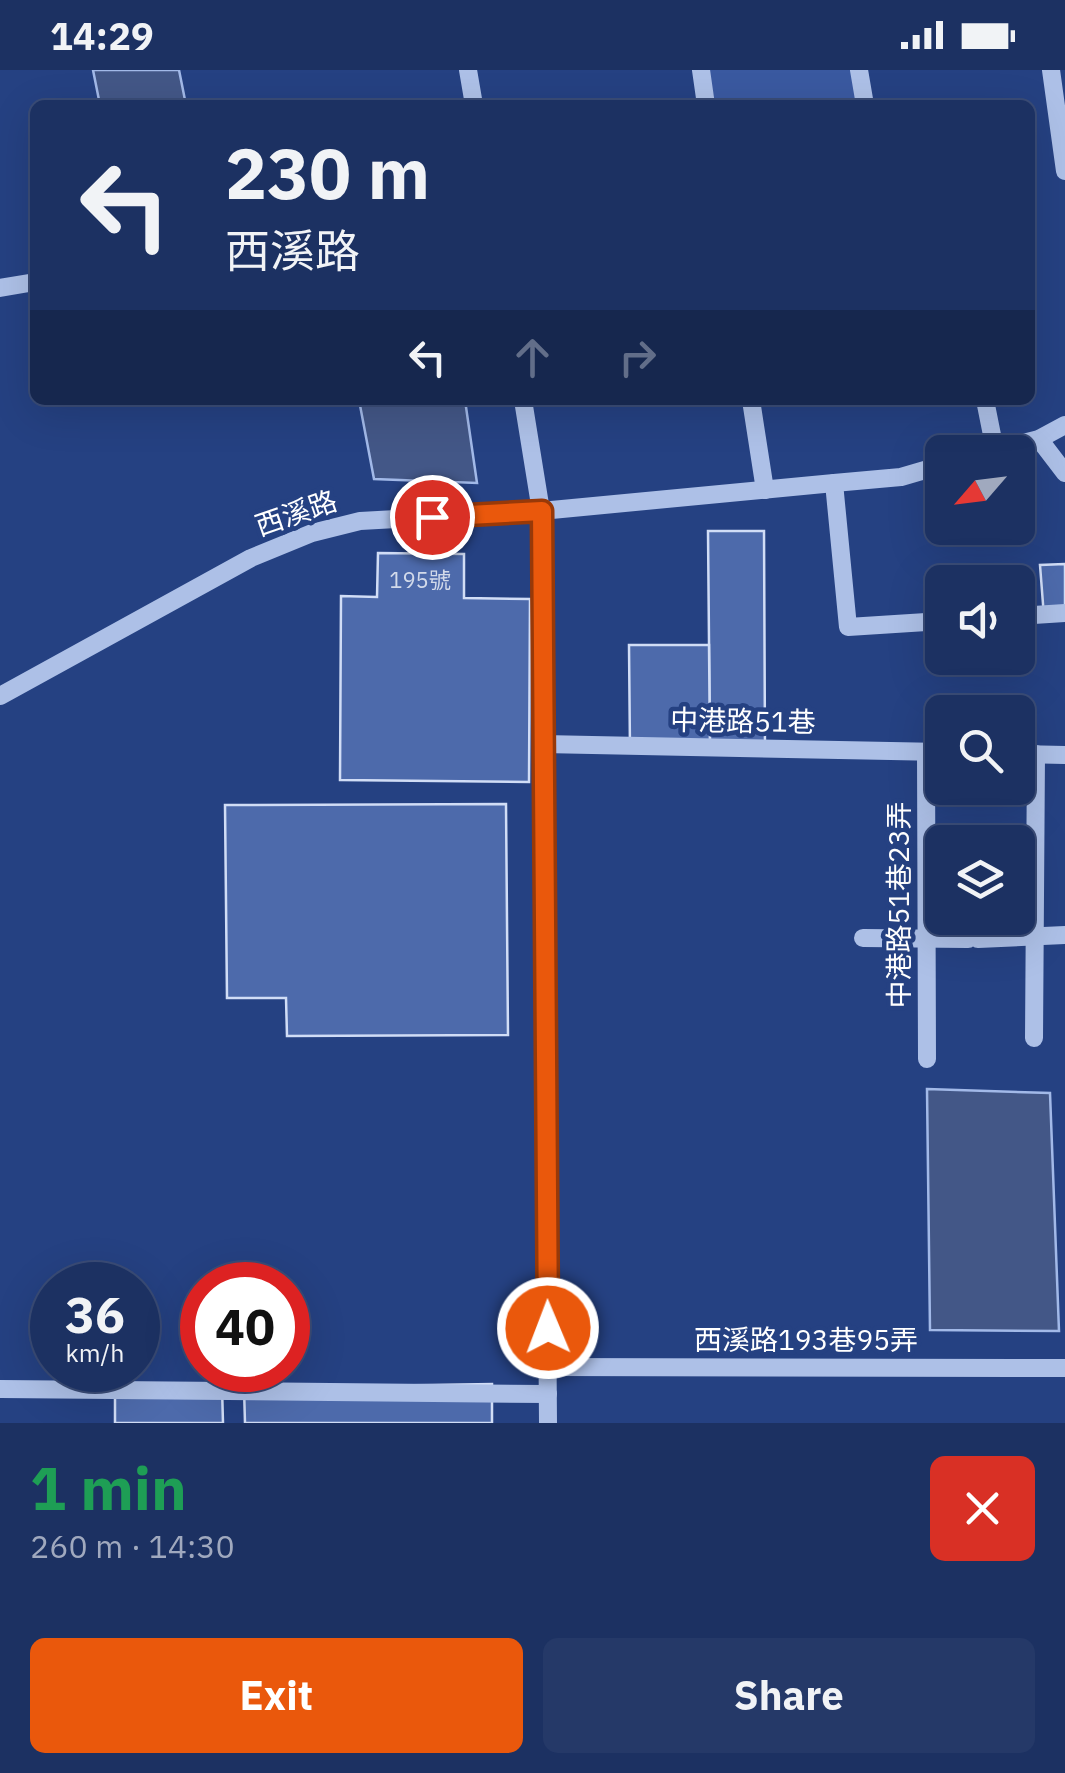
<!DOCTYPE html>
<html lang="en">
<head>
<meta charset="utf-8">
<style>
  body { margin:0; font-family:"IBM Plex Sans","Noto Sans TC",sans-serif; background:#253968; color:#f1f3f6; height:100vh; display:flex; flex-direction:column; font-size:38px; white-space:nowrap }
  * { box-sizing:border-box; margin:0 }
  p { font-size:32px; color:#a0a9be }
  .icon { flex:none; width:55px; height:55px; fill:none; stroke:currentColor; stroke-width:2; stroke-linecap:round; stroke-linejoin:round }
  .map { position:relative; height:1353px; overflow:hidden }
  .drawer { display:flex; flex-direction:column; background:#1c3162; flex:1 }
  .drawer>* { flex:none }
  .banner { position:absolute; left:30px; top:30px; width:1005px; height:305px; border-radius:15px; box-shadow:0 10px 40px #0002,0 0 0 2px #3a4c77; background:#1c3162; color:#f1f3f6; overflow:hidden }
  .needle { width:65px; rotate:242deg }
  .fabs { position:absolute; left:925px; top:365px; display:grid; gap:20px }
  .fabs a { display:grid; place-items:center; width:110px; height:110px; border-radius:15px; background:#1c3162; box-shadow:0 10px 40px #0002,0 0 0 2px #3a4c77; font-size:50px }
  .speed { position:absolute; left:30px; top:1192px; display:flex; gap:20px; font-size:50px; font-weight:700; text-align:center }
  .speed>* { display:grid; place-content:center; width:130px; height:130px; border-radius:50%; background:#1c3162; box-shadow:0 10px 40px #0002,0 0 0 2px #3a4c77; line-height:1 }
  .speed small { font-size:25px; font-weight:400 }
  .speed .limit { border:15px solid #d22; background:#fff; color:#111 }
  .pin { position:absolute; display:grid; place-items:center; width:85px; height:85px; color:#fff; margin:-42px; border:5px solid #fff; border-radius:50%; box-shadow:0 2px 10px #0007 }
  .me { position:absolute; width:110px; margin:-55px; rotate:359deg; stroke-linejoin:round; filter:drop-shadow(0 0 8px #0008) }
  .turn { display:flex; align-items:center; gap:35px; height:210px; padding:0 30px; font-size:45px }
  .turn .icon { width:130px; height:130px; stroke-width:2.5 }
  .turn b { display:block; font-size:70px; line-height:85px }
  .lanes { display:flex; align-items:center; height:95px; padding:0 30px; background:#0003; justify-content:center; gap:50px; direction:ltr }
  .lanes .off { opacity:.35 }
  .round { display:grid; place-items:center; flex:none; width:105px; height:105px; border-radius:15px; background:#253968 }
  .head { display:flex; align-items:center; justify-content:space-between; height:170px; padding:0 30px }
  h1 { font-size:60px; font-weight:700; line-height:75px; color:#1e9e55 }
  .action { display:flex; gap:20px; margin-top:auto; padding:20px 30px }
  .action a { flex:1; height:115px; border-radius:15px; background:#ea580c; color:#fff; font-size:40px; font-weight:700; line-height:115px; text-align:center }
  .action a+a { background:#253968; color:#f1f3f6 }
  .status { display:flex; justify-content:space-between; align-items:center; height:70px; padding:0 50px; background:#1c3162; direction:ltr }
  .status svg { height:28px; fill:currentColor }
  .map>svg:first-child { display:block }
  .green { fill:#3a59a0 }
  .water { fill:#435787; stroke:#a2b9e8; stroke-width:2.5 }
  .building { fill:#4d6aab; stroke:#d1ddf6; stroke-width:2.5 }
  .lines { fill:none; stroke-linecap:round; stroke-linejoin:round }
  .minor { stroke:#adc0e7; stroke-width:18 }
  .route-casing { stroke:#983908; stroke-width:25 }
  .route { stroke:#ea580c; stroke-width:18 }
  .labels { text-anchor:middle; stroke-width:9; stroke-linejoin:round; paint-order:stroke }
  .number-label { font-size:22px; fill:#d2daea }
  .street-label { font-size:28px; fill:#fff; stroke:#254182 }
</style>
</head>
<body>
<div class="status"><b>14:29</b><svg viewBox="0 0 49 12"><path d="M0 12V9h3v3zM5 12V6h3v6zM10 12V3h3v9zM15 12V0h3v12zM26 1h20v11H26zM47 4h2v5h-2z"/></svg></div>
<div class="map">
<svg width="1065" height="1353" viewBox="0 0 1065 1353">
  <rect width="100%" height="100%" fill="#254182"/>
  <polygon class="green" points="709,0 853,0 859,35 715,35"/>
  <g class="water">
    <polygon points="93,0 179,0 186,35 100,35"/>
    <polygon points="359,330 465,330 477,413 374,409"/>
    <polygon points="927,1019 1050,1023 1059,1261 930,1260"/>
  </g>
  <g class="building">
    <polygon points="708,461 764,461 765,680 710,680"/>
    <polygon points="378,483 464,484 464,528 530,529 529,712 340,710 341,526 377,527"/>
    <polygon points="1065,494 1065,545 1044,547 1040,495"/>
    <polygon points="629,575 709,575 710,680 630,680"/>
    <polygon points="506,734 508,965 287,966 286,928 227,928 225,735"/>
    <polygon points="492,1314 492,1353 245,1353 244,1318"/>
    <polygon points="222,1317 223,1353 115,1353 115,1319"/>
  </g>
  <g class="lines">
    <g class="minor">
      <polyline points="468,0 474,35"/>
      <polyline points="701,0 706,35"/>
      <polyline points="859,0 865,35"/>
      <polyline points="1051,0 1065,101"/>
      <polyline points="0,218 35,212"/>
      <polyline points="523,330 541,441 548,1353"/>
      <polyline points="751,330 765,420"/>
      <polyline points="985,330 995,380"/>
      <polyline points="1039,369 1065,403"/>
      <polyline points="987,382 1039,369 1065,355"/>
      <polyline points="834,413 848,557 942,551"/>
      <polyline points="1018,546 1065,543"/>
      <polyline points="0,626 251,488 312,463 360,451 541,441 834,413 901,407 942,395"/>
      <polyline points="543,674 942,682"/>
      <polyline points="926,682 927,989"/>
      <polyline points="1018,684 1065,685"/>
      <polyline points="863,868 968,869"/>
      <polyline points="978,869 1065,865"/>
      <polyline points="1034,968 1036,684"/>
      <polyline points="548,1297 1065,1298"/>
      <polyline points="0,1319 548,1324"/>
    </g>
  </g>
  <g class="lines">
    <g class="route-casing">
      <polyline id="route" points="432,447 542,441 548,1258"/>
    </g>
    <use href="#route" class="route"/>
  </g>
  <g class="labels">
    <g class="number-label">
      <text x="420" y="518">195號</text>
    </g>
    <g class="street-label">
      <text transform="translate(296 443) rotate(-19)" y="10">西溪路</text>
      <text transform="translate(743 651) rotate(1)" y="10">中港路51巷</text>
      <text transform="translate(899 835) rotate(-90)" y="10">中港路51巷23弄</text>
      <text x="806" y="1280">西溪路193巷95弄</text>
    </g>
  </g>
</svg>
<div class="fabs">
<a><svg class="needle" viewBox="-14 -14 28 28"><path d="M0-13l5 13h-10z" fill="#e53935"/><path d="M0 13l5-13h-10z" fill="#a0a9be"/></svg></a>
<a><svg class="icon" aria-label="sound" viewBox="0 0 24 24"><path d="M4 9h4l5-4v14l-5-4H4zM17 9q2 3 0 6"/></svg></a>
<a><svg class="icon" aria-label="search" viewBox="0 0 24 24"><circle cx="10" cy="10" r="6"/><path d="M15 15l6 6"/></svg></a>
<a><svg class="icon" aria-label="layers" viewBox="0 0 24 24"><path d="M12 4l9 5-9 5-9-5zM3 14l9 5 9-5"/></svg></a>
</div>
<div class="speed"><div>36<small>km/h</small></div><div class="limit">40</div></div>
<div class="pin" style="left:432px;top:447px;background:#d93025"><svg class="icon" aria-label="arrive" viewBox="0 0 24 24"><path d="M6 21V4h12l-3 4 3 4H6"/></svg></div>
<svg class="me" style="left:548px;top:1258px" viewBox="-20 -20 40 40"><circle r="17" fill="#ea580c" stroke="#fff" stroke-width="3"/><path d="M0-11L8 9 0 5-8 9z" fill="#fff"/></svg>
<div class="banner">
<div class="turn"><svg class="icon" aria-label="left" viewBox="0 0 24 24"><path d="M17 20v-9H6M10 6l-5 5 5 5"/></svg><div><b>230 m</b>西溪路</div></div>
<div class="lanes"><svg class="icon" aria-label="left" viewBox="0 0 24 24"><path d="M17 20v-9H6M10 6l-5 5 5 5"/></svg><svg class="icon off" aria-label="ahead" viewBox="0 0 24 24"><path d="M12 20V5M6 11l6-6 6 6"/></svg><svg class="icon off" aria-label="right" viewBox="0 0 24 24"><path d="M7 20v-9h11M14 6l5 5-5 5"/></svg></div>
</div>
</div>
<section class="drawer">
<div class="head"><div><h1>1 min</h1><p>260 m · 14:30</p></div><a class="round" style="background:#d93025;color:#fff"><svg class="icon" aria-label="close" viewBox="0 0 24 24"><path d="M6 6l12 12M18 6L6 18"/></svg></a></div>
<div class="action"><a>Exit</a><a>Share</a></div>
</section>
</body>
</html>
